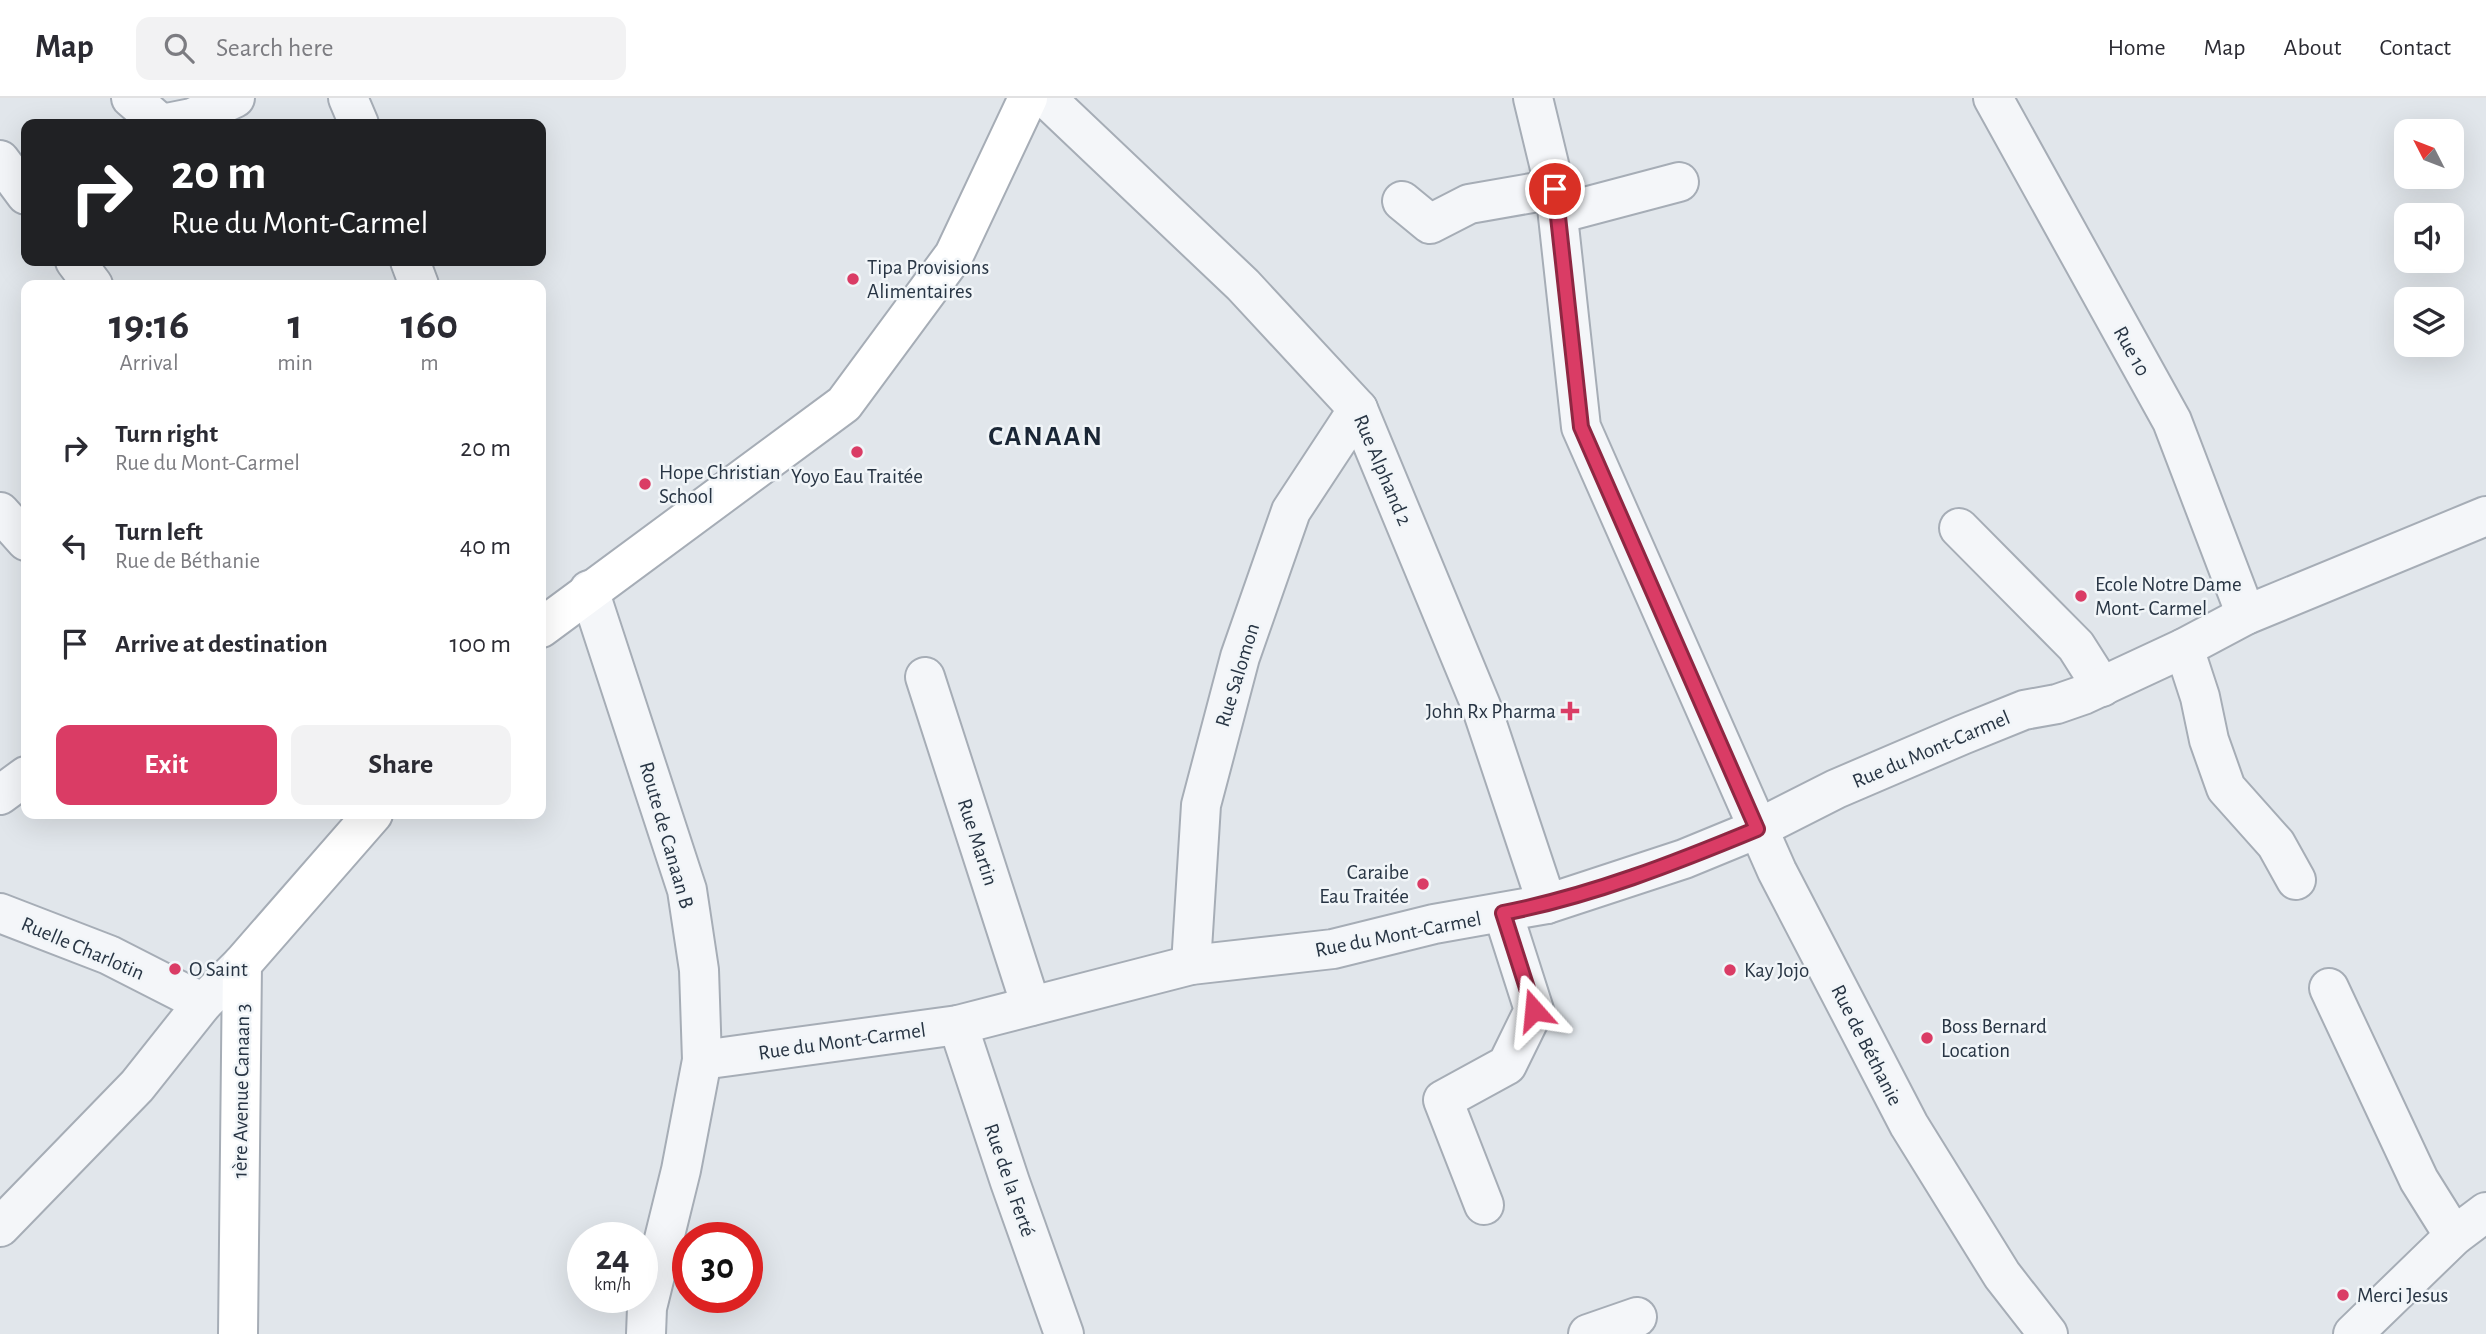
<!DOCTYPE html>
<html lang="en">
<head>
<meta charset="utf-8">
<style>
  body { margin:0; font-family:"Alegreya Sans",sans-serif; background:#f2f2f3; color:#2b2b33; height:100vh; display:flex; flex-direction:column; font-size:26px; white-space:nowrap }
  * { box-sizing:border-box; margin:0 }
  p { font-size:23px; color:#7c7c81 }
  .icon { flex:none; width:38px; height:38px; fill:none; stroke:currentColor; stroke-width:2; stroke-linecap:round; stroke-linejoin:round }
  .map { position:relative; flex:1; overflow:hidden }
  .sheet { position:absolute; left:21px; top:182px; width:525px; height:539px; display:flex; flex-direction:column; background:#fff; border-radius:14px; box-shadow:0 7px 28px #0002 }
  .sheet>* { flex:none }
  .hud { position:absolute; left:21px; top:21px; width:525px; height:147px; border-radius:14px; box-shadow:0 7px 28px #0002; background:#202124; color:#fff; overflow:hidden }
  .needle { width:46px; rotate:312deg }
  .controls { position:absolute; left:2394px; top:21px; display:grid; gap:14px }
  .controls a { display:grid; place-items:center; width:70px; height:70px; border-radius:14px; background:#fff; box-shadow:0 7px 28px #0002; font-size:35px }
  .speed { position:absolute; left:567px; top:1124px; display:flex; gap:14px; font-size:35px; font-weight:700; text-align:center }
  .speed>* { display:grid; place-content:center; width:91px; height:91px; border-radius:50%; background:#fff; box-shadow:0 7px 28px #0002; line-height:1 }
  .speed small { font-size:18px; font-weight:400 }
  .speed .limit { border:10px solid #d22; background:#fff; color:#111 }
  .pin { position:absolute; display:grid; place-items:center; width:60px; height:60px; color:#fff; margin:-30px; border:4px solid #fff; border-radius:50%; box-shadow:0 2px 7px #0007 }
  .me { position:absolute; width:77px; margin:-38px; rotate:342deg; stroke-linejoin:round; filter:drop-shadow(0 0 5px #0008) }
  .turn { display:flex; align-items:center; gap:24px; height:147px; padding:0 35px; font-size:32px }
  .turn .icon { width:91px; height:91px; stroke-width:2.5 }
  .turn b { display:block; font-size:49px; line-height:60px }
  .eta { display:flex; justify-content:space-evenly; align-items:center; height:119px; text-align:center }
  .eta b { font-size:42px; font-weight:700; line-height:49px }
  .cta { display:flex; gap:14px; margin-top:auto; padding:14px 35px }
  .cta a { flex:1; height:80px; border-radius:14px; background:#da3c65; color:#fff; font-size:28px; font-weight:700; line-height:80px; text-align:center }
  .cta a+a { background:#f2f2f3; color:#2b2b33 }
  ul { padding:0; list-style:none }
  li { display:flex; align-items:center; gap:21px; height:98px; padding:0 35px }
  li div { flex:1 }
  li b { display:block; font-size:26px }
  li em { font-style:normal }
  header { display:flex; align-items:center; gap:42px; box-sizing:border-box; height:98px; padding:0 35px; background:#fff; border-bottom:2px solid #e1e1e2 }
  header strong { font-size:33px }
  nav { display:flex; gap:38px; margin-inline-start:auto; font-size:24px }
  .search { width:490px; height:63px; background:#f2f2f3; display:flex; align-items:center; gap:18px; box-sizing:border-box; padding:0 24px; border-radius:14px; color:#7c7c81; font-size:26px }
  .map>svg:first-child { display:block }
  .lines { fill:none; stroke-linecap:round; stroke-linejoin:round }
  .minor-casing { stroke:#a6adb6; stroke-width:42 }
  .tertiary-casing { stroke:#a6adb6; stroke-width:42 }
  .secondary-casing { stroke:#a6adb6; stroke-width:42 }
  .minor { stroke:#f4f6f9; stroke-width:38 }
  .tertiary { stroke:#f4f6f9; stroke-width:38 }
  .secondary { stroke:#fff; stroke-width:38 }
  .route-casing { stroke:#8e2742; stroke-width:18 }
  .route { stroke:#da3c65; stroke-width:12 }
  .poi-dot { fill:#da3c65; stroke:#f1f5f8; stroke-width:2.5 }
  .labels { text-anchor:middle; stroke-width:5; stroke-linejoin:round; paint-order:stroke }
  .poi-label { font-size:21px; fill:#283544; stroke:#f1f5f8; text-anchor:start }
  .street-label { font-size:21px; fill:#283544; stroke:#f1f5f8 }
  .district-label { font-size:28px; font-weight:bold; letter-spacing:2px; fill:#1a2635; stroke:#f1f5f8 }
</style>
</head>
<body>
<header>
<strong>Map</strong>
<div class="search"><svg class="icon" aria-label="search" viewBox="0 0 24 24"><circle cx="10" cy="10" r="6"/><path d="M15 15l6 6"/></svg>Search here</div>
<nav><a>Home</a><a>Map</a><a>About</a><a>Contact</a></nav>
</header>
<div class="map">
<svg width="2486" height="1236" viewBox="0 0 2486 1236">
  <rect width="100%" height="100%" fill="#e1e6eb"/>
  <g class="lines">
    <g class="minor-casing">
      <g id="minor">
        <polyline points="131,0 161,26"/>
        <polyline points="348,0 359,26"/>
        <polyline points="1046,0 1243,187 1358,311 1481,608 1547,806"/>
        <polyline points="1533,0 1555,91 1581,329 1777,773 1909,1027 2002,1177 2048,1236"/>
        <polyline points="1993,0 2172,323 2246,517"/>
        <polyline points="162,26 192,20 235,0"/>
        <polyline points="0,62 26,97"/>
        <polyline points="1402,103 1430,126 1469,106 1555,91"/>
        <polyline points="1558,116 1679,84"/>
        <polyline points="75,163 93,187"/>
        <polyline points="410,163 419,187"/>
        <polyline points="0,414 26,443"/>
        <polyline points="1959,430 2076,548 2102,589"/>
        <polyline points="2184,550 2200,599 2209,642 2226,690 2276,746 2296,782"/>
        <polyline points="925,579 1031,908"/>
        <polyline points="0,697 26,678"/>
        <polyline points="0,815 109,857 203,905"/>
        <polyline points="1191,867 1201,707 1240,559 1291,413 1358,311"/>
        <polyline points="2329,890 2419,1082 2454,1138"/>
        <polyline points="958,927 1010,1084 1064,1236"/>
        <polyline points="702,962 958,927 1191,867 1333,851 1434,826 1547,806 1684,761 1757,731 1836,691 1962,637 2024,612 2057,606 2083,597 2184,550 2246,517 2486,418"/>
        <polyline points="1484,1107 1443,1002 1507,967 1534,912 1503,815"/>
        <polyline points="0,1129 137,988 203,905 242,866"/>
        <polyline points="1588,1236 1637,1219"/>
        <polyline points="2353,1236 2454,1138 2486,1114"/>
      </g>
    </g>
    <g class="tertiary-casing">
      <polyline id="tertiary" points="589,492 687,792 699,872 702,962 681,1072 647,1210 646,1236"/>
    </g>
    <g class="secondary-casing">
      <g id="secondary">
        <polyline points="541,530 844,306 954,157 1028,0"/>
        <polyline points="238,1236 242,866 373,716"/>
      </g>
    </g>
    <use href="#minor" class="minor"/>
    <use href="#tertiary" class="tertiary"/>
    <use href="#secondary" class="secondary"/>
  </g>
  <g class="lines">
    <g class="route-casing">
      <path id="route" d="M1534 912 1503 815C1591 798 1675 765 1757 731L1581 329 1555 91"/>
    </g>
    <use href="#route" class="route"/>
  </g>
  <g class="poi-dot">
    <circle cx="853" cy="181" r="7"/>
    <circle cx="857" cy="354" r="7"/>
    <circle cx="645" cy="386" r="7"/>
    <circle cx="2081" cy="498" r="7"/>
    <path d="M1566.5 602.5h7v7h7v7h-7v7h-7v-7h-7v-7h7z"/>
    <circle cx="1423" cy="786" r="7"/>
    <circle cx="175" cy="871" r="7"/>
    <circle cx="1730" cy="872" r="7"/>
    <circle cx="1927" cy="940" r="7"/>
    <circle cx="2343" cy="1197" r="7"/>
  </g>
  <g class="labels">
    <g class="poi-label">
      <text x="867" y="176">Tipa Provisions<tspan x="867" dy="24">Alimentaires</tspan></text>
      <text x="659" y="381">Hope Christian<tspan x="659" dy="24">School</tspan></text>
      <text x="857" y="385" text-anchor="middle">Yoyo Eau Traitée</text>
      <text x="2095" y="493">Ecole Notre Dame<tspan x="2095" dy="24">Mont- Carmel</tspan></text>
      <text x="1556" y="620" text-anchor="end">John Rx Pharma</text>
      <text x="1409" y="781" text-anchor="end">Caraibe<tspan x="1409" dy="24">Eau Traitée</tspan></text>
      <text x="189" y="878">O Saint</text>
      <text x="1744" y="879">Kay Jojo</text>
      <text x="1941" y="935">Boss Bernard<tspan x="1941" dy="24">Location</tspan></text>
      <text x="2357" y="1204">Merci Jesus</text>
    </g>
    <g class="street-label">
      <text transform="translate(2132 253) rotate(61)" y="7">Rue 10</text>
      <text transform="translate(1383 372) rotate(67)" y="7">Rue Alphand 2</text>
      <text transform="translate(1237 577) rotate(-73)" y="7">Rue Salomon</text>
      <text transform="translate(1931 651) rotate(-23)" y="7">Rue du Mont-Carmel</text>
      <text transform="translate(667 737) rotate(74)" y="7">Route de Canaan B</text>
      <text transform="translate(978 744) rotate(72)" y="7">Rue Martin</text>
      <text transform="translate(1398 836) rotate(-11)" y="7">Rue du Mont-Carmel</text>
      <text transform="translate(83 850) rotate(23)" y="7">Ruelle Charlotin</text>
      <text transform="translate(842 943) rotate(-8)" y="7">Rue du Mont-Carmel</text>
      <text transform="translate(1867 947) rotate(63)" y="7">Rue de Béthanie</text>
      <text transform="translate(241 993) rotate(-89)" y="7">1ère Avenue Canaan 3</text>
      <text transform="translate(1010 1082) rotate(71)" y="7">Rue de la Ferté</text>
    </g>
    <g class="district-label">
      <text x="1046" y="347">CANAAN</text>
    </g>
  </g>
</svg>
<div class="controls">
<a><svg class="needle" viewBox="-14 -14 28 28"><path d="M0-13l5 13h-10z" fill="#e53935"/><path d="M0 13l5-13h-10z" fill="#7c7c81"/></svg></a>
<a><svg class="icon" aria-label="sound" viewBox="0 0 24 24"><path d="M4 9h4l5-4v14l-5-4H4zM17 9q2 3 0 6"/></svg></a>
<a><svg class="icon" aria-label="layers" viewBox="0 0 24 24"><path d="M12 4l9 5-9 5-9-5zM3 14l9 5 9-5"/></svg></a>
</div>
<div class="speed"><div>24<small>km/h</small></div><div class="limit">30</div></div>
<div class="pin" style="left:1555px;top:91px;background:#d93025"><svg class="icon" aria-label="arrive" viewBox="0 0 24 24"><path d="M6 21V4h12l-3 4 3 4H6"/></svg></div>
<svg class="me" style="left:1534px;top:912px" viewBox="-20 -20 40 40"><path d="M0-17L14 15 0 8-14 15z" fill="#da3c65" stroke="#fff" stroke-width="4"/></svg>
<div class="hud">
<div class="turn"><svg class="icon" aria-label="right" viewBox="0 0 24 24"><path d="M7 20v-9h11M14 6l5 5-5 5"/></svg><div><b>20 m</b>Rue du Mont-Carmel</div></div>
</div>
<section class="sheet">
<div class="eta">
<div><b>19:16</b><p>Arrival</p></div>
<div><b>1</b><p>min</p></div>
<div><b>160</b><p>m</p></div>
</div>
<ul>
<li><svg class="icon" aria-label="right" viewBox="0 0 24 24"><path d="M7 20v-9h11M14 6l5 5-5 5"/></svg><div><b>Turn right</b><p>Rue du Mont-Carmel</p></div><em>20 m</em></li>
<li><svg class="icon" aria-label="left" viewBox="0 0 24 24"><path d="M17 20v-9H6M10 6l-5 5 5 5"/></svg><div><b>Turn left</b><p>Rue de Béthanie</p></div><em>40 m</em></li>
<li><svg class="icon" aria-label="arrive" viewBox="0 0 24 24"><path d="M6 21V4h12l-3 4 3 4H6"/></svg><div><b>Arrive at destination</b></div><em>100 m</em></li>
</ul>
<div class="cta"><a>Exit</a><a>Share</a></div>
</section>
</div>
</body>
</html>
